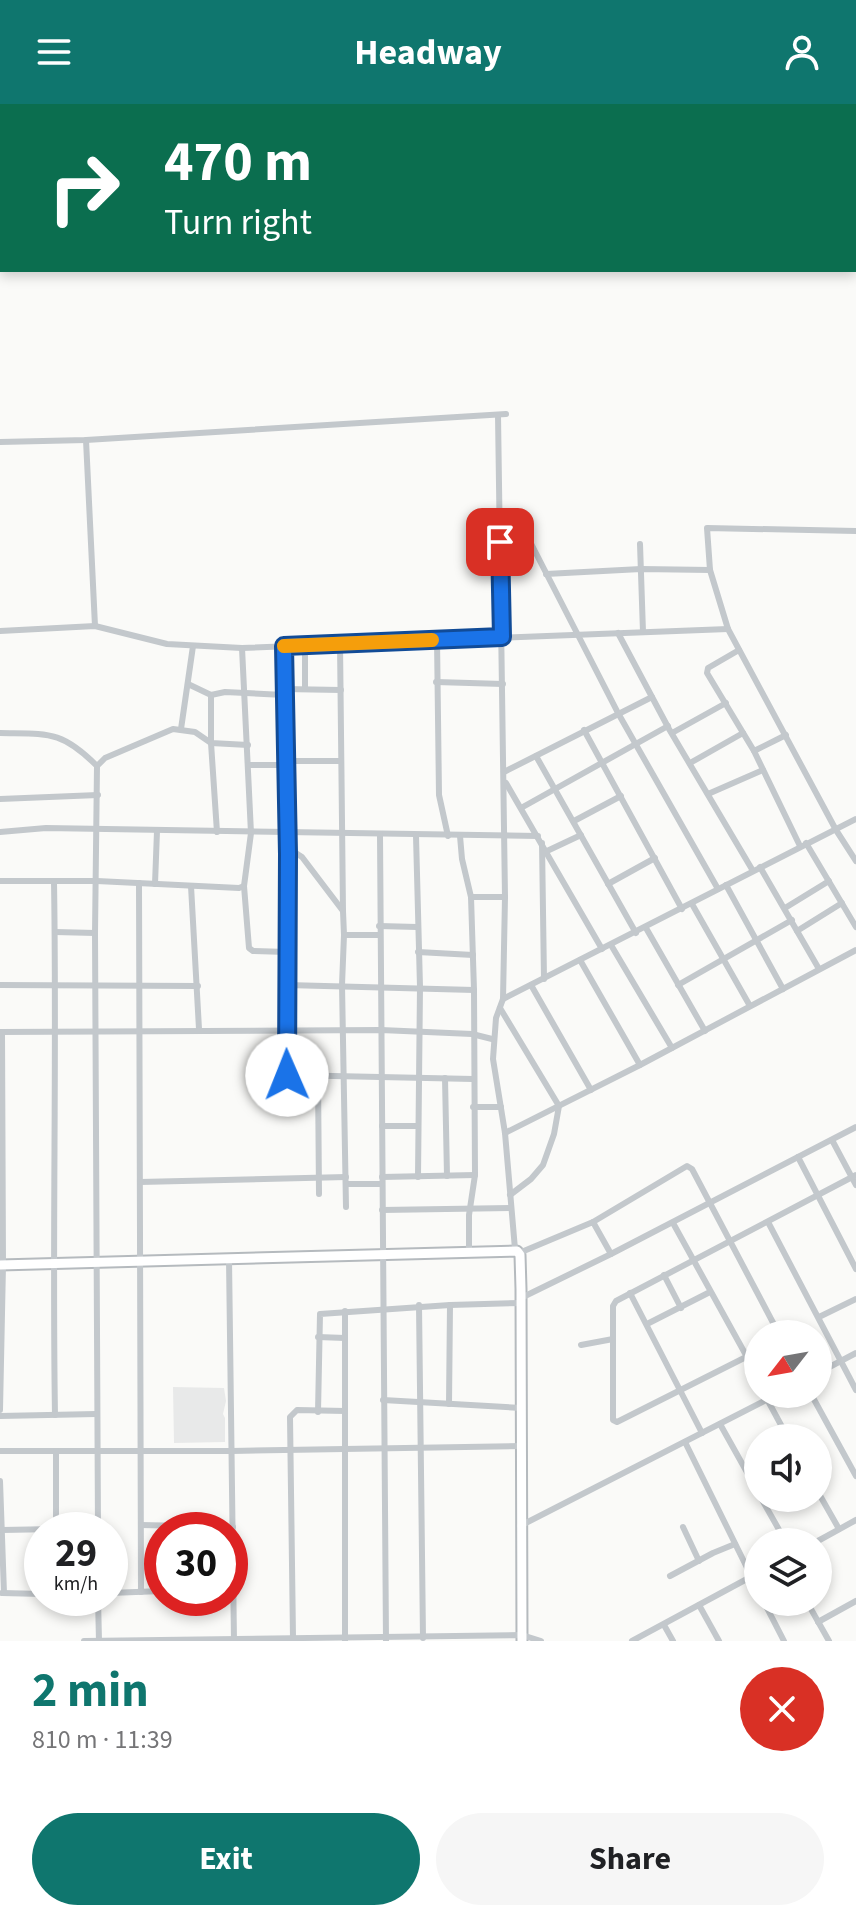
<!DOCTYPE html>
<html lang="en">
<head>
<meta charset="utf-8">
<style>
  body { margin:0; font-family:"Source Sans 3",sans-serif; background:#f6f6f6; color:#202124; height:100vh; display:flex; flex-direction:column; font-size:30px; white-space:nowrap }
  * { box-sizing:border-box; margin:0 }
  p { font-size:26px; color:#757577 }
  .icon { flex:none; width:44px; height:44px; fill:none; stroke:currentColor; stroke-width:2; stroke-linecap:round; stroke-linejoin:round }
  .map { position:relative; height:1537px; overflow:hidden }
  .details { display:flex; flex-direction:column; background:#fff; flex:1 }
  .details>* { flex:none }
  .guide { position:absolute; left:0px; top:0px; width:856px; height:168px; box-shadow:0 4px 12px #0003; background:#0b6e4f; color:#fff; overflow:hidden }
  .needle { width:52px; rotate:239deg }
  .tools { position:absolute; left:744px; top:1216px; display:grid; gap:16px }
  .tools a { display:grid; place-items:center; width:88px; height:88px; border-radius:50%; background:#fff; box-shadow:0 4px 12px #0003; font-size:40px }
  .speed { position:absolute; left:24px; top:1408px; display:flex; gap:16px; font-size:40px; font-weight:700; text-align:center }
  .speed>* { display:grid; place-content:center; width:104px; height:104px; border-radius:50%; background:#fff; box-shadow:0 4px 12px #0003; line-height:1 }
  .speed small { font-size:20px; font-weight:400 }
  .speed .limit { border:12px solid #d22; background:#fff; color:#111 }
  .pin { position:absolute; display:grid; place-items:center; width:68px; height:68px; color:#fff; margin:-34px; border-radius:16px; box-shadow:0 4px 12px #0006 }
  .me { position:absolute; width:88px; margin:-44px; rotate:359deg; stroke-linejoin:round; filter:drop-shadow(0 0 6px #0008) }
  .turn { display:flex; align-items:center; gap:28px; height:168px; padding:0 32px; font-size:36px }
  .turn .icon { width:104px; height:104px; stroke-width:2.5 }
  .turn b { display:block; font-size:56px; line-height:68px }
  .round { display:grid; place-items:center; flex:none; width:84px; height:84px; border-radius:42px; background:#f6f6f6 }
  .summary { display:flex; align-items:center; justify-content:space-between; height:136px; padding:0 32px }
  h1 { font-size:48px; font-weight:700; line-height:60px; color:#0f766e }
  .action { display:flex; gap:16px; margin-top:auto; padding:16px 32px }
  .action a { flex:1; height:92px; border-radius:48px; background:#0f766e; color:#fff; font-size:32px; font-weight:700; line-height:92px; text-align:center }
  .action a+a { background:#f6f6f6; color:#202124 }
  header { display:flex; justify-content:space-between; align-items:center; height:104px; padding:0 32px; background:#0f766e; color:#fff; font-size:36px; font-weight:700 }
  .map>svg:first-child { display:block }
  .built { fill:#e8e9e9 }
  .lines { fill:none; stroke-linecap:round; stroke-linejoin:round }
  .primary-casing { stroke:#b5babe; stroke-width:13 }
  .street { stroke:#c3c8cc; stroke-width:6 }
  .primary { stroke:#fff; stroke-width:9 }
  .route-casing { stroke:#114b97; stroke-width:20 }
  .route { stroke:#1a73e8; stroke-width:14 }
  .slow { stroke:#f59e0b; stroke-width:14 }
</style>
</head>
<body>
<header><svg class="icon" aria-label="menu" viewBox="0 0 24 24"><path d="M4 6h16M4 12h16M4 18h16"/></svg>Headway<svg class="icon" aria-label="person" viewBox="0 0 24 24"><circle cx="12" cy="8" r="4"/><path d="M4 21q1-7 8-7t8 7"/></svg></header>
<div class="map">
<svg width="856" height="1537" viewBox="0 0 856 1537">
  <rect width="100%" height="100%" fill="#fafaf8"/>
  <polygon class="built" points="173,1283 224,1284 226,1297 223,1310 225,1314 225,1338 174,1339"/>
  <g class="lines">
    <g class="primary-casing">
      <polyline id="primary" points="0,1161 517,1147 520,1151 521,1185 522,1537"/>
    </g>
    <g class="street">
      <polyline points="498,311 505,793 503,895 496,914 493,955 505,1029 515,1145"/>
      <polyline points="86,336 95,522"/>
      <polyline points="0,338 86,336 506,310"/>
      <polyline points="522,422 618,609 718,785"/>
      <polyline points="856,427 707,424 710,466 728,525 836,726 856,757"/>
      <polyline points="640,440 643,528"/>
      <polyline points="546,470 641,465 710,466"/>
      <polyline points="0,527 95,522 167,540 242,544 728,525"/>
      <polyline points="618,529 669,625 753,767"/>
      <polyline points="437,535 439,691 448,732"/>
      <polyline points="340,539 343,807"/>
      <polyline points="284,542 288,750 287,971 473,975"/>
      <polyline points="242,544 251,729 244,782 249,844 253,847 287,848"/>
      <polyline points="739,546 708,564 707,569 754,647 800,742"/>
      <polyline points="436,578 503,580"/>
      <polyline points="188,580 211,591"/>
      <polyline points="284,585 341,586"/>
      <polyline points="305,585 305,541"/>
      <polyline points="181,625 193,542"/>
      <polyline points="584,626 682,805"/>
      <path d="M0 629C48 630 61 626 97 662L95 829 98 1426"/>
      <polyline points="672,629 726,599"/>
      <polyline points="754,647 786,631"/>
      <polyline points="536,652 636,829"/>
      <polyline points="286,657 341,657"/>
      <polyline points="690,659 743,629"/>
      <polyline points="249,661 286,661"/>
      <polyline points="97,662 105,654 173,625 195,628 211,639 248,641"/>
      <polyline points="504,668 652,593"/>
      <polyline points="506,679 602,845"/>
      <polyline points="708,690 763,666"/>
      <polyline points="0,695 98,691"/>
      <polyline points="521,704 668,622"/>
      <polyline points="574,717 621,692"/>
      <polyline points="0,728 46,724 538,732"/>
      <polyline points="217,728 211,639 211,591 225,588 284,591"/>
      <polyline points="380,731 386,1537"/>
      <polyline points="416,732 420,883 418,1073"/>
      <polyline points="460,732 462,755 471,793 474,886 475,1071 469,1111 469,1147"/>
      <polyline points="542,739 544,875"/>
      <polyline points="806,739 856,823"/>
      <polyline points="288,744 302,753 343,807 344,831"/>
      <polyline points="547,747 581,731"/>
      <polyline points="760,763 819,865"/>
      <polyline points="0,777 97,777 239,784 244,782"/>
      <path d="M54 778C57 955 52 1133 55 1311"/>
      <polyline points="139,779 141,1488"/>
      <polyline points="155,780 157,727"/>
      <polyline points="608,780 655,754"/>
      <polyline points="726,781 783,885"/>
      <polyline points="191,782 199,925"/>
      <polyline points="471,793 505,793"/>
      <polyline points="692,800 750,902"/>
      <polyline points="785,804 829,777"/>
      <polyline points="379,822 417,823"/>
      <polyline points="646,824 705,927"/>
      <polyline points="797,827 842,799"/>
      <polyline points="55,828 95,829"/>
      <polyline points="611,841 672,944"/>
      <polyline points="418,848 473,851"/>
      <polyline points="580,856 640,961"/>
      <polyline points="0,881 198,882"/>
      <polyline points="287,881 474,886"/>
      <polyline points="531,881 591,986"/>
      <polyline points="678,881 792,816"/>
      <polyline points="503,895 856,715"/>
      <polyline points="500,904 559,1002 554,1030 543,1061 531,1075 510,1091"/>
      <polyline points="0,928 381,926 472,930 492,935"/>
      <polyline points="318,972 319,1090"/>
      <polyline points="445,974 447,1072"/>
      <polyline points="473,1003 501,1003"/>
      <polyline points="382,1022 418,1022"/>
      <polyline points="505,1029 640,961 856,846"/>
      <polyline points="832,1036 856,1081"/>
      <polyline points="798,1053 856,1165"/>
      <polyline points="382,1073 475,1071"/>
      <polyline points="140,1078 346,1073"/>
      <polyline points="346,1080 382,1080"/>
      <polyline points="346,1103 342,881 344,831 379,831"/>
      <polyline points="382,1106 511,1104"/>
      <polyline points="593,1118 687,1062 692,1065 779,1230"/>
      <polyline points="768,1118 856,1286"/>
      <polyline points="673,1119 747,1253"/>
      <polyline points="519,1149 593,1118 611,1150 856,1023"/>
      <polyline points="229,1155 234,1537"/>
      <polyline points="664,1171 681,1204"/>
      <polyline points="630,1189 702,1329"/>
      <polyline points="521,1194 611,1150"/>
      <polyline points="419,1201 423,1534"/>
      <polyline points="450,1201 521,1199"/>
      <polyline points="345,1207 345,1536"/>
      <polyline points="819,1213 856,1195"/>
      <polyline points="647,1220 710,1188"/>
      <polyline points="318,1233 345,1234"/>
      <polyline points="581,1241 613,1235"/>
      <polyline points="758,1247 617,1318 613,1316 613,1202 616,1197 856,1071"/>
      <polyline points="818,1269 856,1249"/>
      <polyline points="811,1290 856,1372"/>
      <polyline points="767,1295 788,1334"/>
      <polyline points="383,1296 521,1304"/>
      <polyline points="0,1306 3,1161 2,928"/>
      <polyline points="318,1308 320,1210 450,1201 449,1300"/>
      <polyline points="0,1312 96,1310"/>
      <polyline points="720,1320 758,1388"/>
      <polyline points="685,1338 758,1486"/>
      <polyline points="0,1347 232,1347 521,1342"/>
      <polyline points="0,1377 4,1489"/>
      <polyline points="818,1388 839,1425"/>
      <polyline points="761,1394 786,1438"/>
      <polyline points="141,1421 233,1423"/>
      <polyline points="520,1422 778,1290"/>
      <polyline points="683,1423 699,1457"/>
      <polyline points="2,1426 56,1425"/>
      <polyline points="56,1426 56,1347"/>
      <polyline points="816,1438 856,1416"/>
      <polyline points="670,1472 713,1449 735,1440"/>
      <polyline points="2,1489 42,1490"/>
      <polyline points="110,1489 162,1487"/>
      <polyline points="98,1494 99,1537"/>
      <polyline points="764,1498 784,1537"/>
      <polyline points="807,1498 829,1537"/>
      <polyline points="699,1501 719,1537"/>
      <polyline points="818,1518 856,1497"/>
      <polyline points="664,1521 673,1537"/>
      <polyline points="293,1534 290,1313 297,1306 345,1307"/>
      <polyline points="84,1537 522,1531 541,1537"/>
      <polyline points="632,1537 758,1469"/>
    </g>
    <use href="#primary" class="primary"/>
  </g>
  <g class="lines">
    <g class="route-casing">
      <polyline id="route" points="287,971 288,750 284,542 502,533 500,438"/>
    </g>
    <use href="#route" class="route"/>
    <polyline class="slow" points="284,542 432,536"/>
  </g>
</svg>
<div class="tools">
<a><svg class="needle" viewBox="-14 -14 28 28"><path d="M0-13l5 13h-10z" fill="#e53935"/><path d="M0 13l5-13h-10z" fill="#757577"/></svg></a>
<a><svg class="icon" aria-label="sound" viewBox="0 0 24 24"><path d="M4 9h4l5-4v14l-5-4H4zM17 9q2 3 0 6"/></svg></a>
<a><svg class="icon" aria-label="layers" viewBox="0 0 24 24"><path d="M12 4l9 5-9 5-9-5zM3 14l9 5 9-5"/></svg></a>
</div>
<div class="speed"><div>29<small>km/h</small></div><div class="limit">30</div></div>
<div class="pin" style="left:500px;top:438px;background:#d93025"><svg class="icon" aria-label="arrive" viewBox="0 0 24 24"><path d="M6 21V4h12l-3 4 3 4H6"/></svg></div>
<svg class="me" style="left:287px;top:971px" viewBox="-20 -20 40 40"><circle r="19" fill="#fff"/><path d="M0-13L10 11 0 6-10 11z" fill="#1a73e8"/></svg>
<div class="guide">
<div class="turn"><svg class="icon" aria-label="right" viewBox="0 0 24 24"><path d="M7 20v-9h11M14 6l5 5-5 5"/></svg><div><b>470 m</b>Turn right</div></div>
</div>
</div>
<section class="details">
<div class="summary"><div><h1>2 min</h1><p>810 m · 11:39</p></div><a class="round" style="background:#d93025;color:#fff"><svg class="icon" aria-label="close" viewBox="0 0 24 24"><path d="M6 6l12 12M18 6L6 18"/></svg></a></div>
<div class="action"><a>Exit</a><a>Share</a></div>
</section>
</body>
</html>
